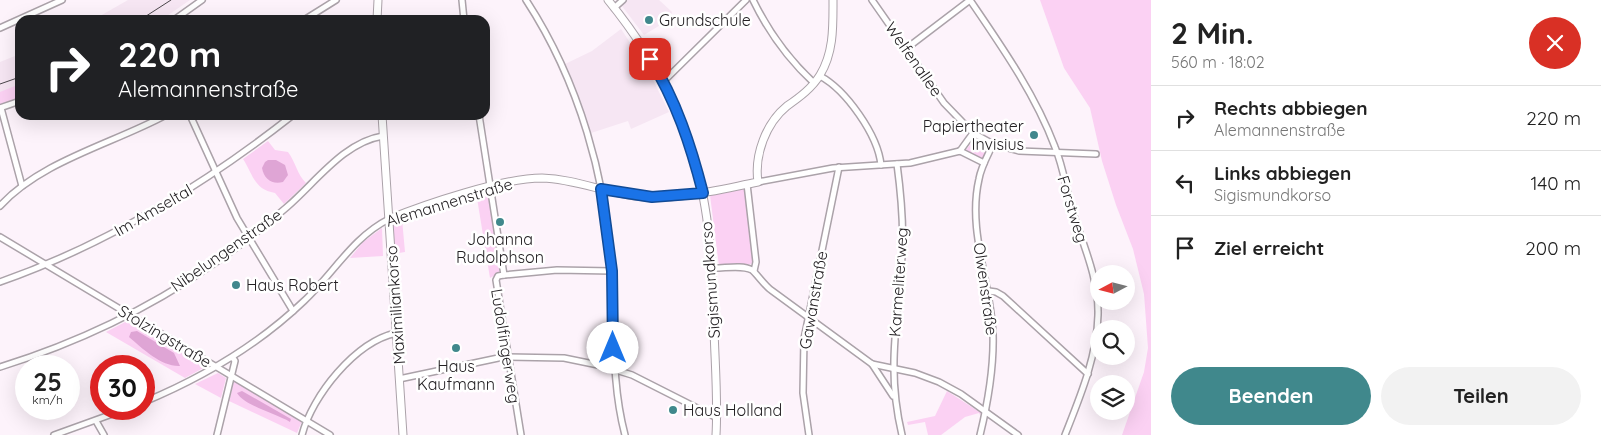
<!DOCTYPE html>
<html lang="de">
<head>
<meta charset="utf-8">
<style>
  body { margin:0; font-family:Quicksand,sans-serif; background:#f2f2f2; color:#222; height:100vh; display:flex; flex-direction:column; font-size:19px; white-space:nowrap }
  * { box-sizing:border-box; margin:0 }
  p { font-size:16px; color:#767676 }
  .icon { flex:none; width:28px; height:28px; fill:none; stroke:currentColor; stroke-width:2; stroke-linecap:round; stroke-linejoin:round }
  .map { position:relative; flex:1; overflow:hidden }
  .panel { display:flex; flex-direction:column; background:#fff; width:450px }
  .panel>* { flex:none }
  .hud { position:absolute; left:15px; top:15px; width:475px; height:105px; border-radius:15px; box-shadow:0 5px 20px #0002; background:#202124; color:#fff; overflow:hidden }
  .needle { width:32px; rotate:263deg }
  .buttons { position:absolute; left:1090px; top:265px; display:grid; gap:10px }
  .buttons a { display:grid; place-items:center; width:45px; height:45px; border-radius:50%; background:#fff; box-shadow:0 5px 20px #0002; font-size:25px }
  .speed { position:absolute; left:15px; top:355px; display:flex; gap:10px; font-size:25px; font-weight:700; text-align:center }
  .speed>* { display:grid; place-content:center; width:65px; height:65px; border-radius:50%; background:#fff; box-shadow:0 5px 20px #0002; line-height:1 }
  .speed small { font-size:12px; font-weight:400 }
  .speed .limit { border:8px solid #d22; background:#fff; color:#111 }
  .pin { position:absolute; display:grid; place-items:center; width:42px; height:42px; color:#fff; margin:-21px; border-radius:10px; box-shadow:0 2px 8px #0006 }
  .me { position:absolute; width:55px; margin:-28px; rotate:0deg; stroke-linejoin:round; filter:drop-shadow(0 0 4px #0008) }
  .turn { display:flex; align-items:center; gap:18px; height:105px; padding:0 20px; font-size:22px }
  .turn .icon { width:65px; height:65px; stroke-width:2.5 }
  .turn b { display:block; font-size:35px; line-height:42px }
  .round { display:grid; place-items:center; flex:none; width:52px; height:52px; border-radius:26px; background:#f2f2f2 }
  .summary { display:flex; align-items:center; justify-content:space-between; height:85px; padding:0 20px }
  h1 { font-size:30px; font-weight:700; line-height:38px }
  .primary-button { display:flex; gap:10px; margin-top:auto; padding:10px 20px }
  .primary-button a { flex:1; height:58px; border-radius:30px; background:#40888c; color:#fff; font-size:20px; font-weight:700; line-height:58px; text-align:center }
  .primary-button a+a { background:#f2f2f2; color:#222 }
  ul { padding:0; list-style:none }
  li { display:flex; align-items:center; gap:15px; height:65px; padding:0 20px; border-top:1px solid #e0e0e0 }
  li div { flex:1 }
  li b { display:block; font-size:19px }
  li em { font-style:normal }
  main { display:flex; flex:1; min-height:0 }
  .map>svg:first-child { display:block }
  .built { fill:#f6e6f3 }
  .green { fill:#fbd1f3 }
  .water { fill:#dfa5d5 }
  .lines { fill:none; stroke-linecap:round; stroke-linejoin:round }
  .street-casing { stroke:#aba2a9; stroke-width:8 }
  .secondary-casing { stroke:#aba2a9; stroke-width:9 }
  .street { stroke:#fff; stroke-width:5 }
  .secondary { stroke:#fff; stroke-width:7 }
  .tram { stroke:#4b474b; stroke-width:1 }
  .route-casing { stroke:#114b97; stroke-width:12 }
  .route { stroke:#1a73e8; stroke-width:9 }
  .poi-dot { fill:#40888c; stroke:#fff; stroke-width:2 }
  .labels { text-anchor:middle; stroke-width:5; stroke-linejoin:round; paint-order:stroke }
  .poi-label { font-size:16px; fill:#242124; stroke:#fff; text-anchor:start }
  .street-label { font-size:16px; fill:#242124; stroke:#fff }
</style>
</head>
<body>
<main>
<div class="map">
<svg width="1151" height="435" viewBox="0 0 1151 435">
  <rect width="100%" height="100%" fill="#fdf3fb"/>
  <g class="built">
    <polygon points="128,0 190,0 161,20 93,20"/>
    <polygon points="628,0 659,0 672,12 670,19 644,35 622,6"/>
    <polygon points="621,29 648,70 669,112 631,129 628,121 591,133 565,64 592,51"/>
    <polygon points="20,54 20,93 0,100 0,62"/>
  </g>
  <g class="green">
    <polygon points="1040,0 1151,0 1151,435 1122,435 1144,372 1148,348 1144,294 1133,249 1116,205 1102,161 1090,108 1064,68"/>
    <polygon points="20,84 20,99 0,106 0,92"/>
    <polygon points="975,138 989,147 983,159 966,150"/>
    <path d="M268 141 275 150 288 152C296 163 297 174 306 183L284 204 275 193C254 190 253 174 243 159Z"/>
    <polygon points="743,188 745,189 754,261 751,264 719,266 710,195"/>
    <polygon points="488,194 500,269 499,273 490,278 477,198"/>
    <polygon points="402,219 405,252 393,254 392,222"/>
    <polygon points="382,228 383,256 350,258 363,242"/>
    <polygon points="129,320 207,366 185,378 106,332"/>
    <polygon points="218,373 226,378 221,398 195,384"/>
    <polygon points="234,381 302,421 297,433 229,401"/>
    <polygon points="947,391 981,413 980,415 979,413 965,417 941,435 928,435 925,422 908,425 907,422 935,416"/>
  </g>
  <g class="water">
    <path d="M268 160H276L285 165 288 175 283 182C272 185 264 179 262 168L265 162Z"/>
    <path d="M137 331 174 353 180 366C162 367 143 349 129 337L131 332Z"/>
    <path d="M242 391 291 419 290 422C275 413 245 406 237 393Z"/>
  </g>
  <g class="lines">
    <g class="street-casing">
      <g id="street">
        <polyline points="462,0 464,20"/>
        <path d="M526 0C579 81 607 180 612 276 615 330 611 382 625 435"/>
        <path d="M753 0C768 31 788 59 814 83"/>
        <polyline points="872,0 944,103 973,133 993,144 1019,151 1096,154"/>
        <path d="M970 0C1002 47 1035 94 1055 147 1064 169 1067 194 1074 216 1085 249 1099 281 1098 315 1097 357 1080 397 1065 435"/>
        <polyline points="614,8 623,0"/>
        <polyline points="174,20 202,0"/>
        <polyline points="304,20 336,0"/>
        <polyline points="0,28 62,0"/>
        <polyline points="907,48 970,0"/>
        <path d="M820 76C846 90 878 135 881 165"/>
        <polyline points="663,82 746,0"/>
        <polyline points="0,108 20,101"/>
        <polyline points="1,108 22,186"/>
        <polyline points="190,115 237,218 293,311"/>
        <polyline points="479,115 504,275 498,276 496,280 521,435"/>
        <polyline points="960,151 984,163"/>
        <polyline points="960,151 973,133"/>
        <path d="M897 164C901 194 904 226 902 256 898 322 886 368 902 435"/>
        <polyline points="758,182 833,168 910,163 960,151"/>
        <polyline points="747,184 756,262 754,271"/>
        <path d="M0 206C41 161 112 144 166 115"/>
        <polyline points="0,237 330,435"/>
        <path d="M711 268C723 269 741 264 752 270 756 273 765 286 771 290L872 364 915 373 939 382 961 394 1018 435"/>
        <polyline points="504,275 557,270 612,271"/>
        <path d="M0 282C108 244 204 185 293 115"/>
        <polyline points="989,291 996,292 1003,296 1088,374"/>
        <polyline points="872,364 893,396"/>
        <path d="M0 367C74 344 148 309 212 265 238 247 263 228 287 207 316 182 344 142 383 136"/>
        <polyline points="399,379 503,357 564,358 603,366 632,375 717,418"/>
        <path d="M144 402C204 377 257 346 304 301 333 274 353 237 389 219"/>
        <polyline points="96,421 104,435"/>
        <polyline points="54,435 126,409"/>
        <polyline points="217,435 235,361 233,358"/>
        <path d="M302 435C312 396 355 342 396 333"/>
        <polyline points="809,435 803,393 804,339 839,167"/>
        <path d="M980 435C988 402 994 368 993 334 991 282 967 231 979 179 981 167 988 155 993 144"/>
      </g>
    </g>
    <g class="secondary-casing">
      <g id="secondary">
        <path d="M608 0C657 60 693 130 705 207 712 247 712 288 714 329 715 364 718 399 716 435"/>
        <polyline points="377,20 378,0"/>
        <polyline points="382,115 403,435"/>
        <path d="M389 219C426 204 503 178 542 178 575 179 603 192 635 196 677 201 717 190 758 182 754 155 766 123 787 106 800 97 812 88 820 75 834 52 833 26 833 0"/>
      </g>
    </g>
    <use href="#street" class="street"/>
    <use href="#secondary" class="secondary"/>
    <g class="tram">
      <polyline points="140,20 171,0"/>
      <polyline points="0,84 20,77"/>
    </g>
  </g>
  <g class="lines">
    <g class="route-casing">
      <path id="route" d="M613 348 612 271 601 189 652 197 703 193C691 146 676 100 650 59"/>
    </g>
    <use href="#route" class="route"/>
  </g>
  <g class="poi-dot">
    <circle cx="649" cy="20" r="5"/>
    <circle cx="1034" cy="135" r="5"/>
    <circle cx="500" cy="222" r="5"/>
    <circle cx="236" cy="285" r="5"/>
    <circle cx="456" cy="348" r="5"/>
    <circle cx="673" cy="410" r="5"/>
  </g>
  <g class="labels">
    <g class="poi-label">
      <text x="659" y="26">Grundschule</text>
      <text x="1024" y="132" text-anchor="end">Papiertheater<tspan x="1024" dy="18">Invisius</tspan></text>
      <text x="500" y="245" text-anchor="middle">Johanna<tspan x="500" dy="18">Rudolphson</tspan></text>
      <text x="246" y="291">Haus Robert</text>
      <text x="456" y="372" text-anchor="middle">Haus<tspan x="456" dy="18">Kaufmann</tspan></text>
      <text x="683" y="416">Haus Holland</text>
    </g>
    <g class="street-label">
      <text transform="translate(914 59) rotate(55)" y="6">Welfenallee</text>
      <text transform="translate(449 202) rotate(-17)" y="6">Alemannenstraße</text>
      <text transform="translate(1073 209) rotate(73)" y="6">Forstweg</text>
      <text transform="translate(153 210) rotate(-30)" y="6">Im Amseltal</text>
      <text transform="translate(226 250) rotate(-35)" y="6">Nibelungenstraße</text>
      <text transform="translate(710 280) rotate(-94)" y="6">Sigismundkorso</text>
      <text transform="translate(898 282) rotate(-86)" y="6">Karmeliterweg</text>
      <text transform="translate(986 289) rotate(82)" y="6">Olwenstraße</text>
      <text transform="translate(813 300) rotate(-80)" y="6">Gawanstraße</text>
      <text transform="translate(395 305) rotate(-94)" y="6">Maximiliankorso</text>
      <text transform="translate(165 336) rotate(31)" y="6">Stolzingstraße</text>
      <text transform="translate(506 346) rotate(81)" y="6">Ludolfingerweg</text>
    </g>
  </g>
</svg>
<div class="buttons">
<a><svg class="needle" viewBox="-14 -14 28 28"><path d="M0-13l5 13h-10z" fill="#e53935"/><path d="M0 13l5-13h-10z" fill="#767676"/></svg></a>
<a><svg class="icon" aria-label="search" viewBox="0 0 24 24"><circle cx="10" cy="10" r="6"/><path d="M15 15l6 6"/></svg></a>
<a><svg class="icon" aria-label="layers" viewBox="0 0 24 24"><path d="M12 4l9 5-9 5-9-5zM3 14l9 5 9-5"/></svg></a>
</div>
<div class="speed"><div>25<small>km/h</small></div><div class="limit">30</div></div>
<div class="pin" style="left:650px;top:59px;background:#d93025"><svg class="icon" aria-label="arrive" viewBox="0 0 24 24"><path d="M6 21V4h12l-3 4 3 4H6"/></svg></div>
<svg class="me" style="left:613px;top:348px" viewBox="-20 -20 40 40"><circle r="19" fill="#fff"/><path d="M0-13L10 11 0 6-10 11z" fill="#1a73e8"/></svg>
<div class="hud">
<div class="turn"><svg class="icon" aria-label="right" viewBox="0 0 24 24"><path d="M7 20v-9h11M14 6l5 5-5 5"/></svg><div><b>220 m</b>Alemannenstraße</div></div>
</div>
</div>
<section class="panel">
<div class="summary"><div><h1>2 Min.</h1><p>560 m · 18:02</p></div><a class="round" style="background:#d93025;color:#fff"><svg class="icon" aria-label="close" viewBox="0 0 24 24"><path d="M6 6l12 12M18 6L6 18"/></svg></a></div>
<ul>
<li><svg class="icon" aria-label="right" viewBox="0 0 24 24"><path d="M7 20v-9h11M14 6l5 5-5 5"/></svg><div><b>Rechts abbiegen</b><p>Alemannenstraße</p></div><em>220 m</em></li>
<li><svg class="icon" aria-label="left" viewBox="0 0 24 24"><path d="M17 20v-9H6M10 6l-5 5 5 5"/></svg><div><b>Links abbiegen</b><p>Sigismundkorso</p></div><em>140 m</em></li>
<li><svg class="icon" aria-label="arrive" viewBox="0 0 24 24"><path d="M6 21V4h12l-3 4 3 4H6"/></svg><div><b>Ziel erreicht</b></div><em>200 m</em></li>
</ul>
<div class="primary-button"><a>Beenden</a><a>Teilen</a></div>
</section>
</main>
</body>
</html>
